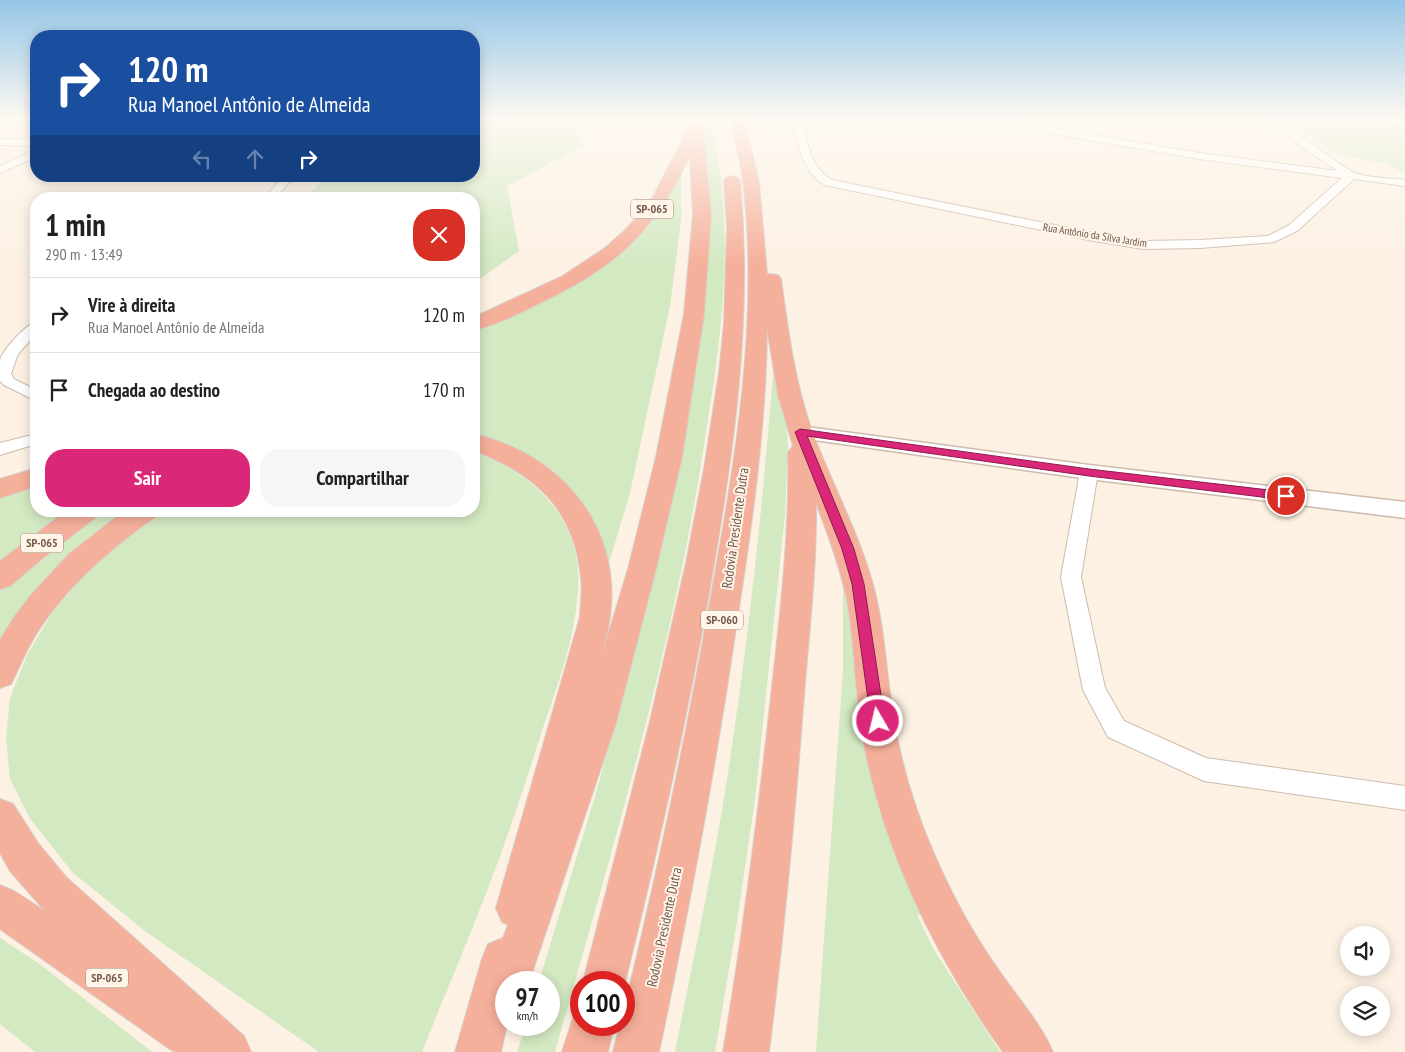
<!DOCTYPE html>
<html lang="pt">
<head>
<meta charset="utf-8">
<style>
  body { margin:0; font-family:"PT Sans Narrow",sans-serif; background:#f6f6f6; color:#202124; height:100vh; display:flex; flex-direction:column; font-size:19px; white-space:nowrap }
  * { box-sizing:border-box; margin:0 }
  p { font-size:16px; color:#757577 }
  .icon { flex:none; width:28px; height:28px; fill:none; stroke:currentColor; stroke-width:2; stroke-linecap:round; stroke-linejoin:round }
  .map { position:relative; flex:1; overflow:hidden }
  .details { position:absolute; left:30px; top:192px; width:450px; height:325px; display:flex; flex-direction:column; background:#fff; border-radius:20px; box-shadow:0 2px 12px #0003 }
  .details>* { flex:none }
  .top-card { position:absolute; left:30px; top:30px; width:450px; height:152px; border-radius:20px; box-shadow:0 2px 12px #0003; background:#1a4fa0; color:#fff; overflow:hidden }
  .buttons { position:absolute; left:1340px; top:926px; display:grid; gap:10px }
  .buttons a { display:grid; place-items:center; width:50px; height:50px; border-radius:50%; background:#fff; box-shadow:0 2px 12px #0003; font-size:25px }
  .speed { position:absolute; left:495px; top:971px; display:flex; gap:10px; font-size:25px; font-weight:700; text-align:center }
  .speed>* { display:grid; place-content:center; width:65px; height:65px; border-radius:50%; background:#fff; box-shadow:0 2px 12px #0003; line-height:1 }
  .speed small { font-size:12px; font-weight:400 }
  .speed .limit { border:8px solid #d22; background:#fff; color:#111 }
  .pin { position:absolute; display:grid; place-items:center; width:42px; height:42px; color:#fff; margin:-21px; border:2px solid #fff; border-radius:50%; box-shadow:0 1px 5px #0007 }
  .me { position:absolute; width:55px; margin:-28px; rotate:352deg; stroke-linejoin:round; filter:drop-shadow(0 0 4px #0008) }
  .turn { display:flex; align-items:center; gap:18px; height:105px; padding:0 15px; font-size:22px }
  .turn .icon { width:65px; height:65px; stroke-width:2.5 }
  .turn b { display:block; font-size:35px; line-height:42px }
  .lanes { display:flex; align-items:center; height:48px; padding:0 15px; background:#0003; justify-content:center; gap:25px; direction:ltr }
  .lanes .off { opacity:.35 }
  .round { display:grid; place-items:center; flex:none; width:52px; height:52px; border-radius:20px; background:#f6f6f6 }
  .overview { display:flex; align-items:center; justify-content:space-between; height:85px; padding:0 15px }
  h1 { font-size:30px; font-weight:700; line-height:38px }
  .button { display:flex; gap:10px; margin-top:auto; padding:10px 15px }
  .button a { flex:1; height:58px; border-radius:20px; background:#db2777; color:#fff; font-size:20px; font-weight:700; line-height:58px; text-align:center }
  .button a+a { background:#f6f6f6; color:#202124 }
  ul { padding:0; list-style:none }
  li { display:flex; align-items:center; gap:15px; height:75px; padding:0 15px; border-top:1px solid #e0e0e0 }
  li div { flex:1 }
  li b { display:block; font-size:19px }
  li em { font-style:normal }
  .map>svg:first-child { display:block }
  .green { fill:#d3e9c2 }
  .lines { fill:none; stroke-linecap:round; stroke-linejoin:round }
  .minor-casing { stroke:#cfbbad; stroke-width:2 }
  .tertiary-casing { stroke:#cfbbad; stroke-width:3 }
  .motorway-casing { stroke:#d8d0cc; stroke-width:2 }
  .minor { fill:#fff; fill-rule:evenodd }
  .tertiary { fill:#fff; fill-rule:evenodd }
  .motorway { fill:#f5b09b; fill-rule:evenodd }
  .route { fill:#db2777; stroke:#8e194d }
  .labels { text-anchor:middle; stroke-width:4; stroke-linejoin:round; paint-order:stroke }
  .far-street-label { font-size:11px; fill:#73574a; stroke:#fff5e9 }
  .shield { fill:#fff5e9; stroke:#9d867a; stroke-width:1 }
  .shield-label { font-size:12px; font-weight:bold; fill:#73574a }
  .street-label { font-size:14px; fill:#73574a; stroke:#fff5e9 }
</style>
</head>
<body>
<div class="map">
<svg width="1405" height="1052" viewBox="0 0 1405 1052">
  <rect width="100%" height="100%" fill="#fcf1e3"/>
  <g class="green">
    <polygon points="474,118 572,118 584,146 507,186 519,251 474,283 474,199 304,199 327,176 474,176"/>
    <polygon points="1331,118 1381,118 1405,127 1405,173 1384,163 1338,155 1303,131 1334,124"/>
    <path d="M710 127 712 128C716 153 722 177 723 203 730 286 715 376 702 458 670 660 610 856 555 1052H517L526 1025H549V982H539L599 783 672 493 690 405 697 348 706 174 703 132V129Z"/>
    <path d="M681 170V221L670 306 630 493 605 576 596 535 486 440 474 437V332C536 306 608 278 651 223 664 206 672 188 681 170Z"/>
    <path d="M773 375 787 424 788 445 785 515 755 799 736 928 715 1052H675C692 965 711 879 725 792 747 654 762 514 773 375Z"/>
    <path d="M474 453C526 467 577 516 578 573 580 628 558 683 541 734 531 766 520 799 509 831 483 906 451 979 422 1052H319L145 931 72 872 29 817 10 779 6 738 10 698 28 653 53 612 82 578 115 547 165 511H474Z"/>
    <polygon points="36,485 36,511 73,511 0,565 0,497"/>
    <polygon points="95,511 134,511 0,653 0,588"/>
    <polygon points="845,587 854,660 872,773 924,914 917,915 934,950 1000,1052 816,1052 843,670 843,588"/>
    <polygon points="0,938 37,962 152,1052 35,1052 0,1024"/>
  </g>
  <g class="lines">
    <g class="minor-casing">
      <g id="minor">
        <path d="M792 118H802C807 141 810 168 832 180L1094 233 1143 241 1200 240 1268 236 1289 225 1342 178 1200 159 979 121 974 118H995L1200 153 1338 171 1292 140 1285 131 1289 120 1294 118H1306L1296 124 1295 131C1297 134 1350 172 1355 173 1368 178 1390 178 1405 180V186L1354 179 1297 231 1274 242 1200 248 1143 249 1094 241 825 185C801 171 798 143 792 118Z"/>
        <polygon points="1375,118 1405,120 1405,126 1377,120"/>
        <polygon points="0,139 36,140 36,146 0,145"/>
        <polygon points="36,150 36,157 0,173 0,166"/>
        <polygon points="284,176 295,176 274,199 263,199"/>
        <path d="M36 322V334L18 354 11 374 14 379 36 390V401L4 385 0 381C0 375 0 366 0 360 3 350 26 324 36 322Z"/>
        <polygon points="36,434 36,444 0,455 0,443"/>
        <polygon points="1089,466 1095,468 1098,472 1081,577 1105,688 1124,721 1206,758 1405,786 1405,810 1204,781 1108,737 1083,690 1061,577 1080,472 1083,468"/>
      </g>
    </g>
    <g class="tertiary-casing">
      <polygon id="tertiary" points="800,426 1089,465 1405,502 1405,518 1089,479 793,437 790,432 793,427"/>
    </g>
    <g class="motorway-casing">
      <g id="motorway">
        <path d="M730 118H744L759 183 767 274 778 275 781 279C788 331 795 384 813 434 832 483 857 530 872 581 885 626 886 674 894 721 902 767 916 813 935 856 952 895 973 934 998 969 1016 996 1040 1022 1053 1052H1003C936 958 884 853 863 739 855 693 855 646 847 600 840 567 828 534 816 503 817 567 809 631 804 695 795 814 784 933 769 1052H723C743 934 758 815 771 696 780 615 790 534 788 452L793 446 778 395 767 328C766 426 752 524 737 621 716 766 689 909 659 1052H613L620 1025H624V1010C657 874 686 738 710 601 735 463 760 320 743 180 740 159 735 139 730 118Z"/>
        <path d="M696 123 701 124 703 127 711 215 708 258 704 314 682 457 656 569 616 723 529 982H506L507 1025 501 1052H455L482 959 488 944 503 938 508 925 502 922 496 908 580 617C580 604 583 591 581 578 575 511 536 473 474 451V434C560 454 622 525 610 617 607 641 598 667 591 691L628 569 656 457 684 314 693 215 690 155C654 233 616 267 538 304 518 314 496 325 474 330V317L561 277 605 248 624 231 642 212 654 195 689 127 691 124Z"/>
        <path d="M732 176 738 178 740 181C753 325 733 457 708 599 685 727 657 855 625 982L624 986V982H583L650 721 686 563 704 469 719 373 724 324 727 228 724 181 726 178Z"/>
        <polygon points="36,468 36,486 0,498 0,479"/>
        <polygon points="66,511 98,511 95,518 43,558 10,586 0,589 0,561"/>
        <path d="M124 511H157L154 518C108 550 65 588 35 636 26 651 19 668 11 684L0 688V640L14 617 31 595 69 554Z"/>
        <polygon points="0,799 13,804 38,843 66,877 244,1036 251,1052 177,1052 171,1050 0,929 0,885 14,891 45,911 10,871 0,853"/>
        <polygon points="581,1007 581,1025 614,1025 608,1052 562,1052 576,1009"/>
      </g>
    </g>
    <use href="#minor" class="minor"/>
    <use href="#tertiary" class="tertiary"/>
    <use href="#motorway" class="motorway"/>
  </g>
  <linearGradient id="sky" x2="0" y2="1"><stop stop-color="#95c6e7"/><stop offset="0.45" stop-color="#fef9f2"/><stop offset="1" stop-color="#fef9f2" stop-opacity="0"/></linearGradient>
  <rect width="1405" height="265" fill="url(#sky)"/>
  <polygon class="route" points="800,429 1089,469 1286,492 1292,496 1286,500 1089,476 807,436 854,549 864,584 885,721 883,726 878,728 873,726 871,721 852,584 842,549 795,432"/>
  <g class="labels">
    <g class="far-street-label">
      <text transform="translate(1095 235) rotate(9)" y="4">Rua Antônio da Silva Jardim</text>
    </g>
    <g class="shield">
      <rect x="631" y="199.5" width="42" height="19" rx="4"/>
      <rect x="21" y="533.5" width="42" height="19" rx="4"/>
      <rect x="701" y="610.5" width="42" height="19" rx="4"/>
      <rect x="86" y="968.5" width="42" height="19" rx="4"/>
    </g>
    <g class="shield-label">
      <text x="652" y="213">SP-065</text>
      <text x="42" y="547">SP-065</text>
      <text x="722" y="624">SP-060</text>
      <text x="107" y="982">SP-065</text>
    </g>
    <g class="street-label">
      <text transform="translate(735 528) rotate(-82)" y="5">Rodovia Presidente Dutra</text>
      <text transform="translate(664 927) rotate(-78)" y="5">Rodovia Presidente Dutra</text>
    </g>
  </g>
</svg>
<div class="buttons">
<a><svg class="icon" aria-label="sound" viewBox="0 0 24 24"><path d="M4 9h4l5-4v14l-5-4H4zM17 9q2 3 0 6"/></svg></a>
<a><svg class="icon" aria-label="layers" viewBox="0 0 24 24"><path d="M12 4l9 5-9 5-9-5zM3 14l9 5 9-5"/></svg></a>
</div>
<div class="speed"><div>97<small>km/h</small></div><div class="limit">100</div></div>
<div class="pin" style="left:1286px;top:496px;background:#d93025"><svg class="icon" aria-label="arrive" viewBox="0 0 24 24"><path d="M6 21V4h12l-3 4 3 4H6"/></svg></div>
<svg class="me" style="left:878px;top:721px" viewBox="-20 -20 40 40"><circle r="17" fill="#db2777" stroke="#fff" stroke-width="3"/><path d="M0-11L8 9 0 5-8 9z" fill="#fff"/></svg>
<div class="top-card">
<div class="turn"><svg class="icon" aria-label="right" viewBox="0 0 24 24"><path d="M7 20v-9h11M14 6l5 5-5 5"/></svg><div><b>120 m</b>Rua Manoel Antônio de Almeida</div></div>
<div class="lanes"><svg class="icon off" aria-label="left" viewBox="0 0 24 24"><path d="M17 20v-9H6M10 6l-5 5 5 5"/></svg><svg class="icon off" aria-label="ahead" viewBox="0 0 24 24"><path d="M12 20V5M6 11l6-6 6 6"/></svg><svg class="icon" aria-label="right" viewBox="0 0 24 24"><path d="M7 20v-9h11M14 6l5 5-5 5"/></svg></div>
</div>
<section class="details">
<div class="overview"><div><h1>1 min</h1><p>290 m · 13:49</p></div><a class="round" style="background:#d93025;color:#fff"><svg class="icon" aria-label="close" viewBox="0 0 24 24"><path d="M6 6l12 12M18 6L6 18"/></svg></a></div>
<ul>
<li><svg class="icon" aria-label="right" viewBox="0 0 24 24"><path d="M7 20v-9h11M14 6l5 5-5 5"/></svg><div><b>Vire à direita</b><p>Rua Manoel Antônio de Almeida</p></div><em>120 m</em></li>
<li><svg class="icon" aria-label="arrive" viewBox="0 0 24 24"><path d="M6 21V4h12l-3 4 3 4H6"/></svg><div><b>Chegada ao destino</b></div><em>170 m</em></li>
</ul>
<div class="button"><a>Sair</a><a>Compartilhar</a></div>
</section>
</div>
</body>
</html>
